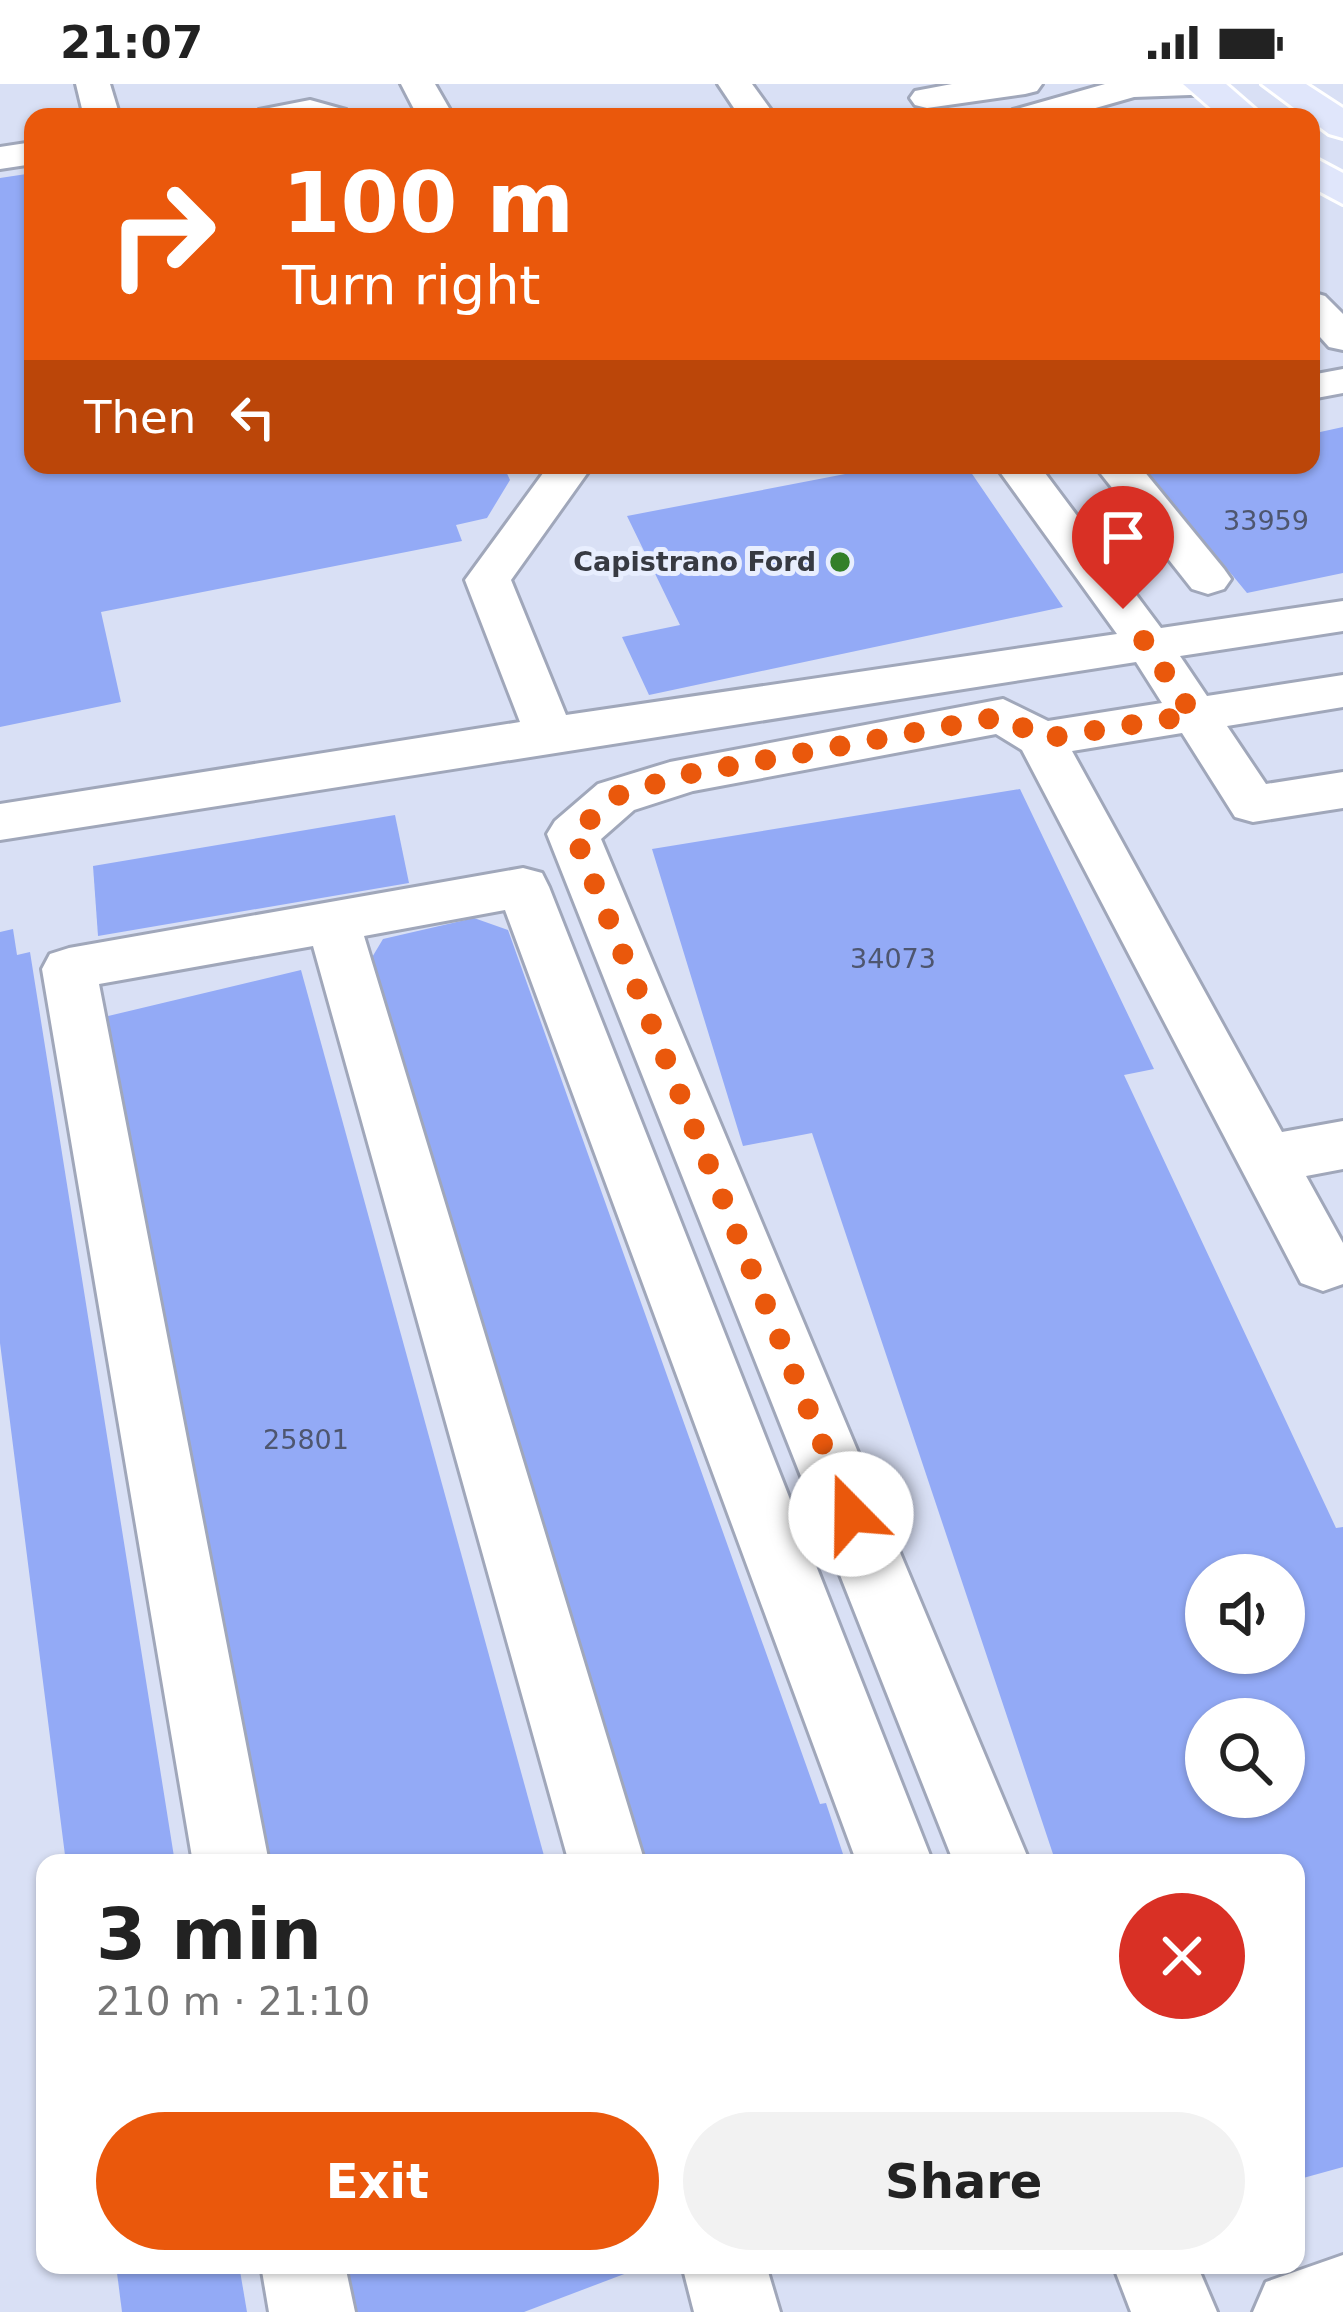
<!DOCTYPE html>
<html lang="en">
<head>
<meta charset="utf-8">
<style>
  body { margin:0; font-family:"DejaVu Sans",sans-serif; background:#f2f2f2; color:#222; height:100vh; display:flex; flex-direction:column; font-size:45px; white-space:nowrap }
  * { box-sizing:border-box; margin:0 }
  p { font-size:39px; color:#767676 }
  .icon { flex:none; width:66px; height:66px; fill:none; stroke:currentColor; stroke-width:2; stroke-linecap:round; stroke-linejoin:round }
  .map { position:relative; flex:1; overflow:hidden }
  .panel { position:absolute; left:36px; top:1770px; width:1269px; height:420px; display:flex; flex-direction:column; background:#fff; border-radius:24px; box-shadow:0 3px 9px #0004 }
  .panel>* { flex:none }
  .banner { position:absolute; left:24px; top:24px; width:1296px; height:366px; border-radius:24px; box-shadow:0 3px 9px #0004; background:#ea580c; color:#fff; overflow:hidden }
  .controls { position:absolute; left:1185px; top:1470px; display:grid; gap:24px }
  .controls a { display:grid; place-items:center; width:120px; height:120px; border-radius:50%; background:#fff; box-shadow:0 3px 9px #0004; font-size:60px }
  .pin { position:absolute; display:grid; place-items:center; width:102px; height:102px; color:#fff; margin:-123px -51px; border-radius:50% 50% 50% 0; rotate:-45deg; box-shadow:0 0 12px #0007 }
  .pin .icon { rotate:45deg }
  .me { position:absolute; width:132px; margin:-66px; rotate:338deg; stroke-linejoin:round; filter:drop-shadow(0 0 9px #0008) }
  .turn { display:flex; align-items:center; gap:42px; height:252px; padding:0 60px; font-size:54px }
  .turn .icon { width:156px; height:156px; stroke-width:2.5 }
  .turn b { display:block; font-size:84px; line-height:102px }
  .then { display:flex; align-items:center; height:114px; padding:0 60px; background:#0003; gap:24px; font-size:45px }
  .round { display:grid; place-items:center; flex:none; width:126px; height:126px; border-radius:63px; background:#f2f2f2 }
  .summary { display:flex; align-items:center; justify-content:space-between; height:204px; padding:0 60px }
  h1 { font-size:72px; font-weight:600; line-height:90px }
  .primary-button { display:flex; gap:24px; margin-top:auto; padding:24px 60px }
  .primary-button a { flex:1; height:138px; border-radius:72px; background:#ea580c; color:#fff; font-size:48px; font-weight:600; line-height:138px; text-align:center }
  .primary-button a+a { background:#f2f2f2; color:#222 }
  .status { display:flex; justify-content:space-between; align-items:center; height:84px; padding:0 60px; background:#fff; direction:ltr }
  .status svg { height:33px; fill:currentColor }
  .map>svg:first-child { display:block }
  .building { fill:#93aaf6; fill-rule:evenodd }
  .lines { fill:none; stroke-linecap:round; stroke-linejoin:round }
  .minor-casing { stroke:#a0a7ba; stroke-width:6 }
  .major-casing { stroke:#fff; stroke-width:6 }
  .minor { fill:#fff; fill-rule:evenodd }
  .major { fill:#e0e6fb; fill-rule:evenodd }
  .route { stroke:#ea580c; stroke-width:21; stroke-dasharray:0 37.8 }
  .poi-dot { fill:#338029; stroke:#e8eefe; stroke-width:4.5 }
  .labels { text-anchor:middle; stroke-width:10; stroke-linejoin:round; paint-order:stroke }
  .number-label { font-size:27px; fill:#4e566f }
  .far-poi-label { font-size:27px; font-weight:bold; fill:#373a42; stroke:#e8eefe; text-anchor:end }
</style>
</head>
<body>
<div class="status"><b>21:07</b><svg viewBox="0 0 49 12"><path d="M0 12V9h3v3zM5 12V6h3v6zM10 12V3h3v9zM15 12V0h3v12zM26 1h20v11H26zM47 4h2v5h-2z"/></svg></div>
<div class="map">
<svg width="1343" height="2228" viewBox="0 0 1343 2228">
  <rect width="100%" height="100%" fill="#d9e0f5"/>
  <g class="building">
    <polygon points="33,89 33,381 503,381 510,396 487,434 456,441 462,457 101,528 121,618 0,643 0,94"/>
    <polygon points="1343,343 1343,489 1247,509 1145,385 1311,381 1311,350"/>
    <polygon points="892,381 966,381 1063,523 649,611 622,553 680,541 627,432"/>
    <path d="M1020 705 1154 985 1124 991 1336 1444 1343 1443V2083L1296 2096V1779H1056L812 1049 743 1062 652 765ZM1206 1491H1284V1569H1206ZM1206 1635H1284V1713H1206Z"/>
    <polygon points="395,731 409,799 98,852 93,782"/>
    <polygon points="474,834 508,846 820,1720 826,1719 846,1779 641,1779 381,907 376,907 368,880 383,855"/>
    <polygon points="13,845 17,871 30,868 175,1779 66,1779 0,1259 0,848"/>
    <polygon points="301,886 546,1779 262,1779 104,933"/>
    <polygon points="116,2181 239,2181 247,2228 122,2228"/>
    <polygon points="338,2181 648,2181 524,2228 347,2228"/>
  </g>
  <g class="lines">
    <g class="minor-casing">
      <g id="minor">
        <polygon points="76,0 110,0 120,33 84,33"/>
        <polygon points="401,0 435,0 454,33 418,33"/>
        <polygon points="718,0 752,0 776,33 740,33"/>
        <polygon points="952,0 1042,0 1037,7 1025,10 927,24 915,21 910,14 915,7"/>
        <polygon points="1105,0 1221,0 1223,3 1218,10 1134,13 1064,33 1007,33 1013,26"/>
        <polygon points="310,16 346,26 352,33 253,33 259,26"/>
        <polygon points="33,58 33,80 0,85 0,63"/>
        <polygon points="1311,208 1325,212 1343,230 1343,266 1329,263 1311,243"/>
        <polygon points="1343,285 1343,309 1311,315 1311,291"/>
        <polygon points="549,381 593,381 511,496 566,631 1117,550 995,381 1039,381 1161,544 1343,517 1343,547 1180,572 1207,612 1343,591 1343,623 1227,642 1266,700 1343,688 1343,724 1253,738 1235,733 1182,649 1072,667 1282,1048 1343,1037 1343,1085 1306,1092 1343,1159 1343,1200 1323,1207 1301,1199 1022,666 996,650 693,707 634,726 601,755 1030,1779 954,1779 547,750 555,737 598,700 670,678 1003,615 1048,637 1162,619 1136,578 0,756 0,720 520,638 465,496"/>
        <polygon points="1094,381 1139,381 1224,485 1231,495 1224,505 1208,510 1192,505"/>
        <polygon points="523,784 542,789 549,803 933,1779 857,1779 505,826 364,852 645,1779 569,1779 313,862 99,900 269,1779 193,1779 42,885 50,870 69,864"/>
        <polygon points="1343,2171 1343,2228 1253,2228 1266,2198"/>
        <polygon points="261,2181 345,2181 355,2228 269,2228"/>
        <polygon points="682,2181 766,2181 780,2228 694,2228"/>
        <polygon points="1113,2181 1197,2181 1217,2228 1131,2228"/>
      </g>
    </g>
    <g class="major-casing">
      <g id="major">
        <polygon points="1183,0 1226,0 1264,33 1221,33"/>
        <polygon points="1262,0 1306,0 1343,24 1343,54 1329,50"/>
        <polygon points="1311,72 1343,89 1343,120 1311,103"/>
      </g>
    </g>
    <use href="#minor" class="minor"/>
    <use href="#major" class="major"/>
  </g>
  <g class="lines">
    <polyline class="route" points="851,1430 574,750 616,712 688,690 1004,632 1041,655 1193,631 1123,525"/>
  </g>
  <circle class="poi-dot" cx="840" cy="478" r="12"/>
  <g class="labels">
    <g class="number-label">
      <text x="1266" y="446">33959</text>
      <text x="893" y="884">34073</text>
      <text x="306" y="1365">25801</text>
    </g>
    <g class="far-poi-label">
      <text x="816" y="487">Capistrano Ford</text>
    </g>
  </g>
</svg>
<div class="controls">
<a><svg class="icon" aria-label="sound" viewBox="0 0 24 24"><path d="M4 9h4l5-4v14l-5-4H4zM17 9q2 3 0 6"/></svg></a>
<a><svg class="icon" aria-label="search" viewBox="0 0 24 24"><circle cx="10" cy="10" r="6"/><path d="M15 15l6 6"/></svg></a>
</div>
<div class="pin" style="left:1123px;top:525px;background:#d93025"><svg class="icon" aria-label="arrive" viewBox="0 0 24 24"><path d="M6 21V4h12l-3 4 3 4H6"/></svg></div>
<svg class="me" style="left:851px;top:1430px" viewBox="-20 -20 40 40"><circle r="19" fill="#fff"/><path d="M0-13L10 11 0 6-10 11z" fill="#ea580c"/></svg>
<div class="banner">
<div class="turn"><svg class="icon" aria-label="right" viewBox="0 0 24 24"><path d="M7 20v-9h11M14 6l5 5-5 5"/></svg><div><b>100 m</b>Turn right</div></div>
<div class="then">Then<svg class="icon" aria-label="left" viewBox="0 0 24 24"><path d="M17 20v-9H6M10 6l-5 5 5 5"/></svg></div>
</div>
<section class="panel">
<div class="summary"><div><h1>3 min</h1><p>210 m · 21:10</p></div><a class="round" style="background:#d93025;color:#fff"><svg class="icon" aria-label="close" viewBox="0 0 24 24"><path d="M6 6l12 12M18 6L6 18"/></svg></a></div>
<div class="primary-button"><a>Exit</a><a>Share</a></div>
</section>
</div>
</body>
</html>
